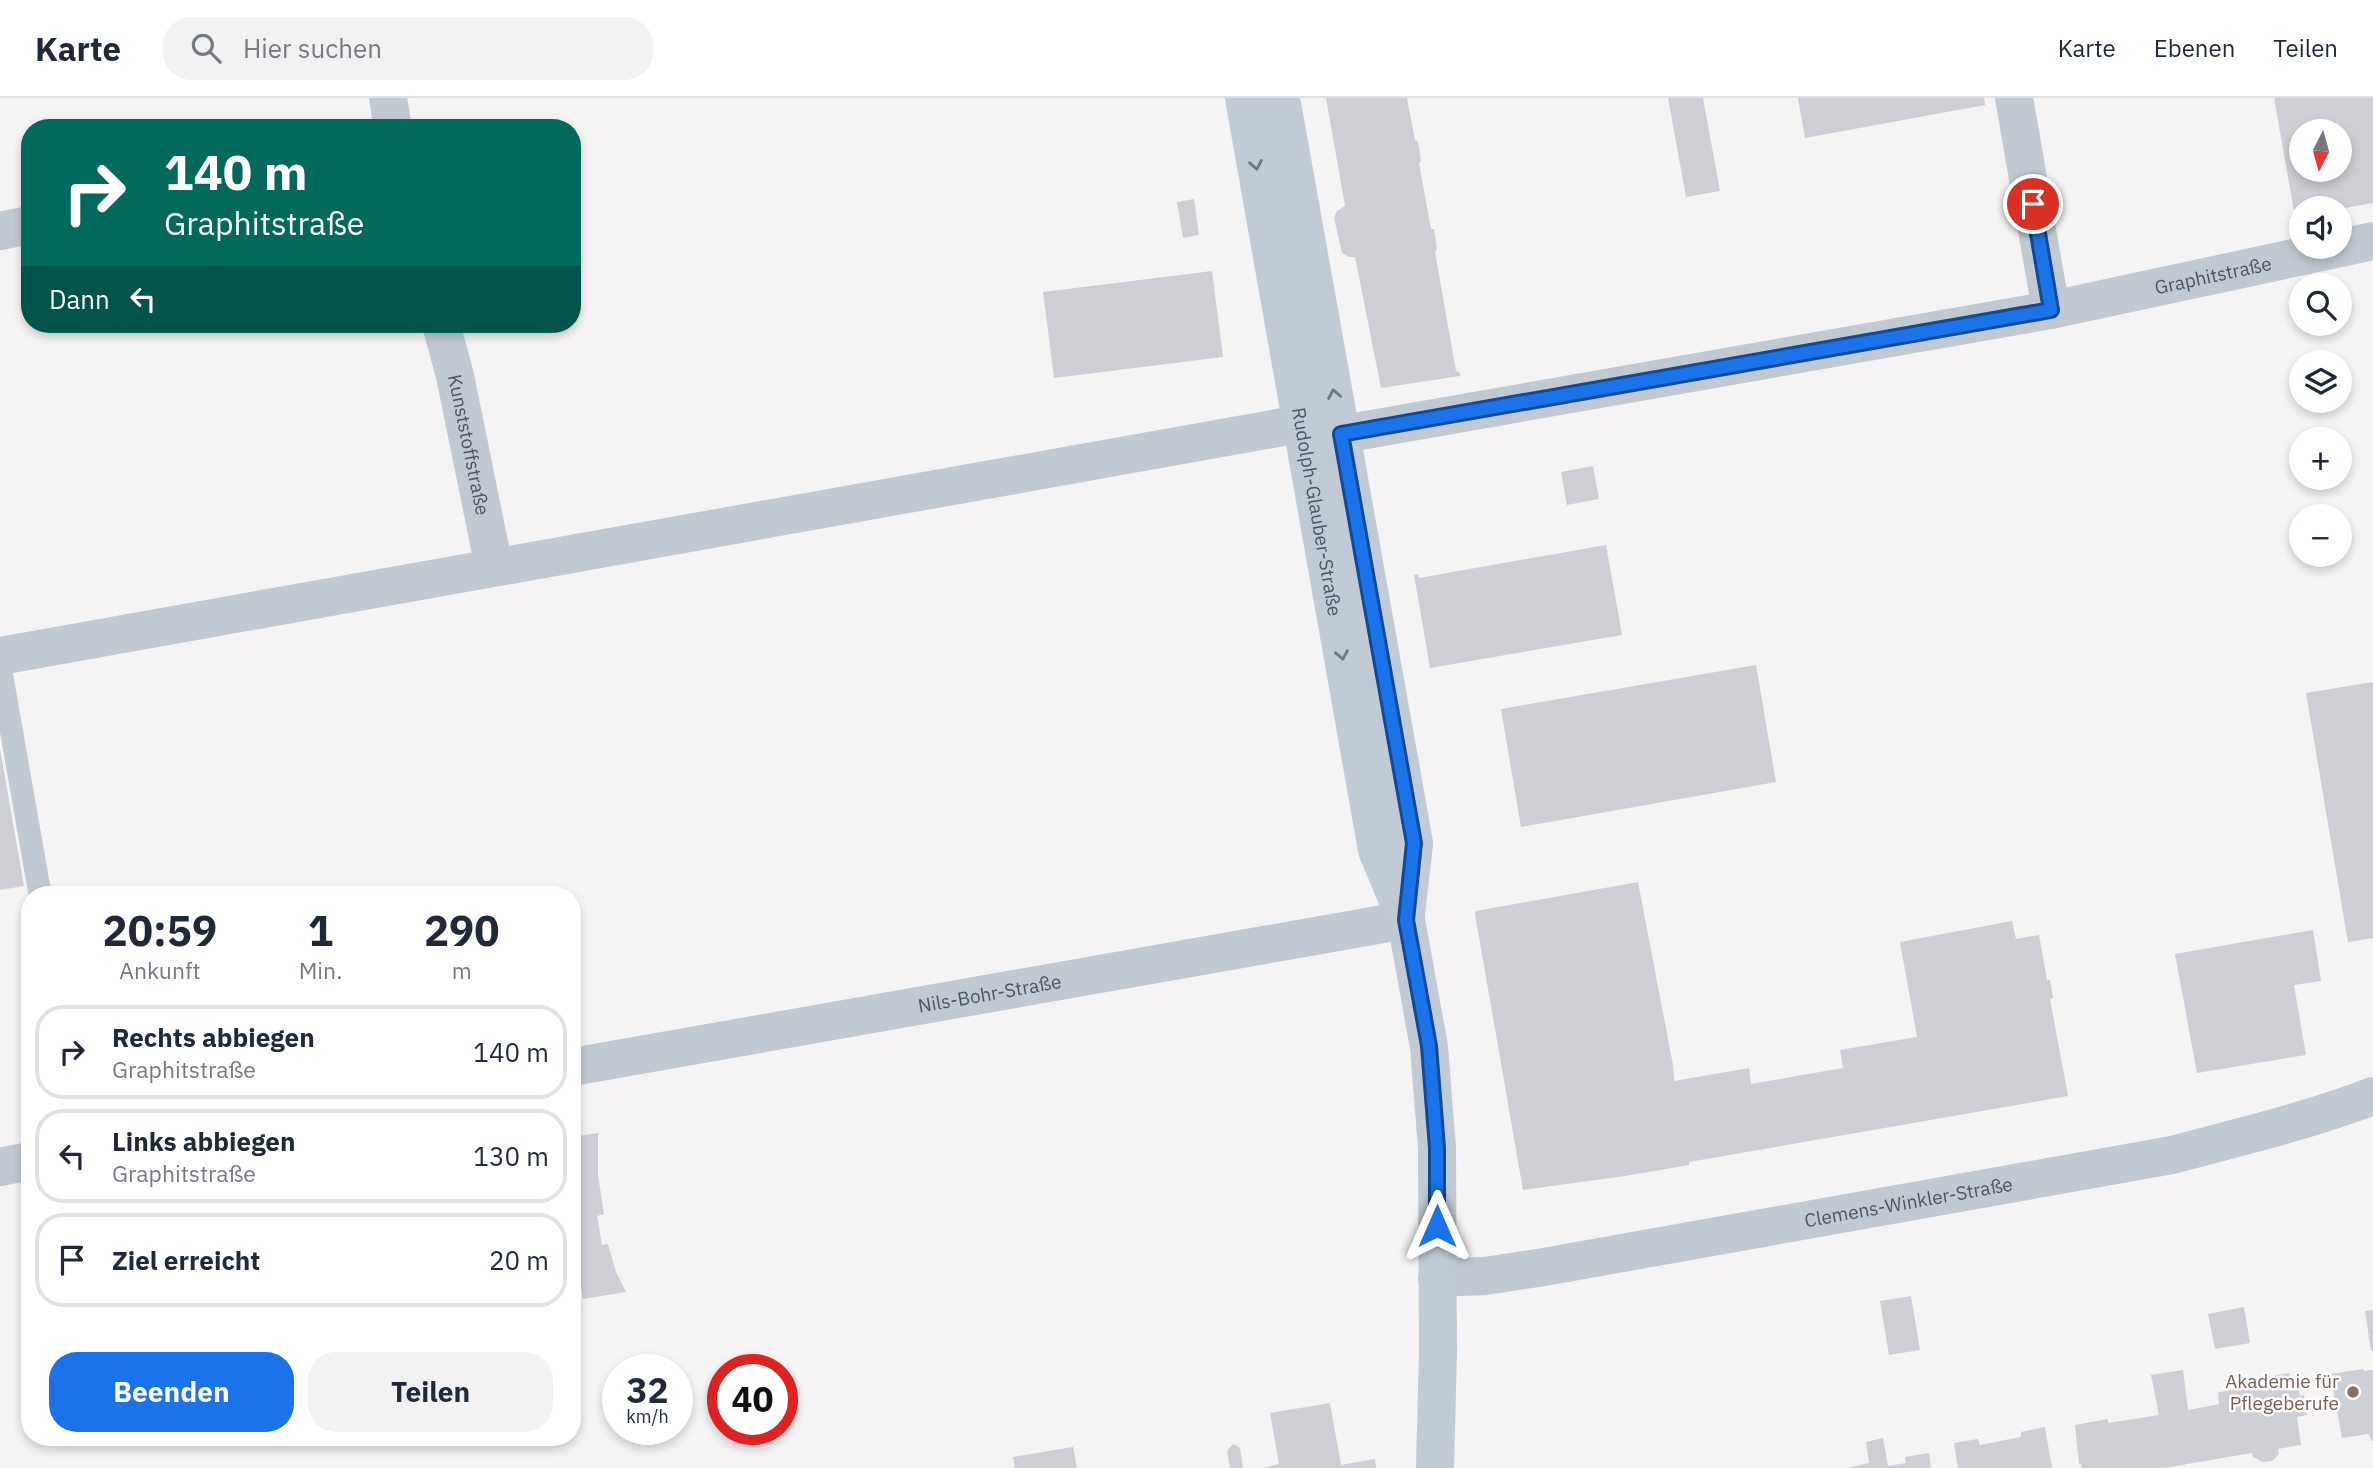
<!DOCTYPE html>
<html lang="de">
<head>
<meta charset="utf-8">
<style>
  body { margin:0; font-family:"IBM Plex Sans",sans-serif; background:#f2f2f3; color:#1f2937; height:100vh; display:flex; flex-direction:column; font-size:26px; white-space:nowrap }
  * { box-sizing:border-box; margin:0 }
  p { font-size:23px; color:#747a83 }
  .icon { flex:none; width:38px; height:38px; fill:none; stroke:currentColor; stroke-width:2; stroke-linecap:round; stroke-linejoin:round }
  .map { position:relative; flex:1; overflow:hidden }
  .details { position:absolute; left:21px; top:788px; width:560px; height:560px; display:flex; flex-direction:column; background:#fff; border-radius:28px; box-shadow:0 4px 10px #0003 }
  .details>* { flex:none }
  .guide { position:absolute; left:21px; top:21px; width:560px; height:214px; border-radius:28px; box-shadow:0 4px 10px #0003; background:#00695c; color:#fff; overflow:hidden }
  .needle { width:46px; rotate:186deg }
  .tools { position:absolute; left:2289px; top:21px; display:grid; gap:14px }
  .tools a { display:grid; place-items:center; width:63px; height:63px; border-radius:50%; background:#fff; box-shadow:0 4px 10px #0003; font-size:35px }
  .speed { position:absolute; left:602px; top:1256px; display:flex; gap:14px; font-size:35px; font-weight:700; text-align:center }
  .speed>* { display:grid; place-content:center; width:91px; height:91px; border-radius:50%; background:#fff; box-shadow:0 4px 10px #0003; line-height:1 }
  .speed small { font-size:18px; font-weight:400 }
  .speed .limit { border:10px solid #d22; background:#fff; color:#111 }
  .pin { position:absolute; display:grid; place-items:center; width:60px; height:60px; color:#fff; margin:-30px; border:4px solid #fff; border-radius:50%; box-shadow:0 2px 7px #0007 }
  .me { position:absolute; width:77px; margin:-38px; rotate:0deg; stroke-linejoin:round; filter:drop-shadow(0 0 5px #0008) }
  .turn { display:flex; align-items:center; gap:24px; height:147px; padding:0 28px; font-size:32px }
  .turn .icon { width:91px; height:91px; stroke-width:2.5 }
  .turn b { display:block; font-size:49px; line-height:60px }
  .then { display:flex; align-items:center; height:66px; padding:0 28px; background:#0003; gap:14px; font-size:26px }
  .eta { display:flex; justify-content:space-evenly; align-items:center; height:119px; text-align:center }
  .eta b { font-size:42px; font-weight:800; line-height:49px }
  .cta { display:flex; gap:14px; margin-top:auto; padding:14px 28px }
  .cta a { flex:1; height:80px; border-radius:28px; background:#1a73e8; color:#fff; font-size:28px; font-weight:800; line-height:80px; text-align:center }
  .cta a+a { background:#f2f2f3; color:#1f2937 }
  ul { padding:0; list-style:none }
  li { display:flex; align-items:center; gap:21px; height:94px; margin:0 14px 10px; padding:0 14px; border:4px solid #e0e1e3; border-radius:28px }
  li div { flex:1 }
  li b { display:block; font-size:26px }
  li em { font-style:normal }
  header { display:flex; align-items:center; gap:42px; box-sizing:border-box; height:98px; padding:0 35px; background:#fff; border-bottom:2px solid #e0e1e3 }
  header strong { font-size:33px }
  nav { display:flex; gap:38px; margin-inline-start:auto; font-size:24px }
  .search { width:490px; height:63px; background:#f2f2f3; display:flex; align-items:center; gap:18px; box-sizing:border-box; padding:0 24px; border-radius:28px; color:#747a83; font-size:26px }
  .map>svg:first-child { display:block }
  .building { fill:#cdcfd5; fill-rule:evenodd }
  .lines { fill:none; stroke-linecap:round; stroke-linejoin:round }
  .lane { stroke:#c1cad2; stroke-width:23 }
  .street { stroke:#c1cad2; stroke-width:38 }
  .secondary { stroke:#c1cbd6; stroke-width:38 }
  .oneway { stroke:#6e7984 }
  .route-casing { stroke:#114b97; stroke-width:18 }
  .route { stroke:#1a73e8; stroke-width:12 }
  .education-dot { fill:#8d6e63; stroke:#fff; stroke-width:2.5 }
  .labels { text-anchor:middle; stroke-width:5; stroke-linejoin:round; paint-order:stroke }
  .street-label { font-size:19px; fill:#4a5661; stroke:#fff }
  .education-label { font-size:19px; fill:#785e54; stroke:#fff; text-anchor:end }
</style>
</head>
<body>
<header>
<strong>Karte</strong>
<div class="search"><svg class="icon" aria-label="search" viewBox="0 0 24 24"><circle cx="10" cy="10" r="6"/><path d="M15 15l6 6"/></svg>Hier suchen</div>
<nav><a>Karte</a><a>Ebenen</a><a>Teilen</a></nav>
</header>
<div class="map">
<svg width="2373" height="1370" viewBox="0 0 2373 1370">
  <rect width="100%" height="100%" fill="#f5f3f3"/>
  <g class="building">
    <polygon points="1326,0 1407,0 1415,42 1418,43 1421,63 1419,65 1431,131 1434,131 1437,151 1435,153 1436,160 1456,273 1460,275 1460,278 1381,290 1355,159 1349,159 1342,155 1334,120 1337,113 1345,108"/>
    <polygon points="1668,0 1703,0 1720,93 1686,99"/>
    <polygon points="1798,0 1984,0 1985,7 1805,40"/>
    <path d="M2274 0H2373V105L2340 111 2301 110V118L2295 119ZM2301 33H2340V72H2301Z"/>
    <polygon points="1194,101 1199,137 1183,140 1177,104"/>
    <polygon points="1212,173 1223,259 1054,280 1043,194"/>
    <polygon points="1593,368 1599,401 1567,407 1561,374"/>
    <polygon points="1606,447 1622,537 1430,570 1414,477 1418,476 1419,480"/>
    <polygon points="1756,567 1776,684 1521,729 1501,611"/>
    <polygon points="2373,584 2373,840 2348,844 2306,595"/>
    <polygon points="0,651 24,788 0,792"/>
    <polygon points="1638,784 1673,967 1674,983 1749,970 1751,986 1843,970 1840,952 1917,939 1900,844 2012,823 2016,841 2039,837 2047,882 2050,882 2053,900 2050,901 2068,998 1689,1064 1689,1067 1625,1078 1523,1092 1475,816 1476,813"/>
    <polygon points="2313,832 2321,883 2294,887 2306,957 2197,975 2175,856"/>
    <polygon points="598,1035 598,1077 604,1116 597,1118 602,1147 608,1146 616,1174 626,1194 583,1201 575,1153 572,1153 572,1039"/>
    <polygon points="1911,1198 1920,1252 1889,1257 1880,1203"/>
    <polygon points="2244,1209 2250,1245 2215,1251 2208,1216"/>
    <polygon points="2373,1212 2373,1253 2371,1253 2365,1213"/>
    <polygon points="572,1254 581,1295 572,1297"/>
    <polygon points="2363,1271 2364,1273 2373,1272 2373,1344 2368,1336 2342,1340 2330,1276"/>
    <polygon points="2183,1272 2188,1312 2219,1306 2218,1295 2220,1294 2266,1286 2265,1279 2289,1275 2291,1283 2297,1282 2300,1298 2304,1297 2307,1317 2297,1319 2301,1347 2278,1351 2279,1356 2272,1363 2262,1364 2256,1360 2253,1360 2252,1355 2164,1370 2082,1370 2081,1366 2079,1366 2075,1327 2108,1321 2108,1325 2159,1317 2151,1277"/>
    <polygon points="1330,1305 1341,1367 1375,1361 1376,1370 1263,1370 1279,1366 1270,1315"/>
    <polygon points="2045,1329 2052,1370 1958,1370 1954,1345 1978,1341 1980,1347 2000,1343 2021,1339 2021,1334"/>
    <polygon points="1883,1340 1888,1368 1906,1365 1905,1359 1929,1355 1931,1370 1847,1370 1869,1365 1866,1344"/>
    <polygon points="1233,1346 1240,1350 1243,1370 1230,1370 1227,1353"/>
    <polygon points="1073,1349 1077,1370 1015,1370 1013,1359"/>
  </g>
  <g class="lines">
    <polyline class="lane" points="0,568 40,796"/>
    <g class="street">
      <polyline points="388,0 393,30"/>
      <polyline points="2014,0 2051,212"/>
      <polyline points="0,133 30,127"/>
      <path id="s1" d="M441 226 455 278 494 469"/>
      <path id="s2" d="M1309 342 2051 212 2373 143"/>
      <polyline points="0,558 1300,326"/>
      <path id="s3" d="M572 969 1406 822"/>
      <polyline points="0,1069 30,1063"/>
      <path id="s4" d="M1437 1180 1485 1178 1544 1169 2172 1057C2239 1039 2308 1023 2373 998"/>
    </g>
    <g class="secondary">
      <path id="s5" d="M1244 0 1377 752 1406 822 1429 949 1437 1050 1438 1254 1435 1370"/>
      <polyline points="1281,0 1414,745 1406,817"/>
    </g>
  </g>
  <defs><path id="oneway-chevron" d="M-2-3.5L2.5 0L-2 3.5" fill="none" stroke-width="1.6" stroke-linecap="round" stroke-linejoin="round" transform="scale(1.75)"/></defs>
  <g class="oneway">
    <use href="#oneway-chevron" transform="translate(1256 67) rotate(80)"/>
    <use href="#oneway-chevron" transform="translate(1334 296) rotate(-100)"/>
    <use href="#oneway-chevron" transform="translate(1342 557) rotate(80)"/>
  </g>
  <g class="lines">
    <g class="route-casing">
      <polyline id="route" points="1437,1128 1437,1050 1429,948 1406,822 1414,745 1341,336 2051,212 2033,106"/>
    </g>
    <use href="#route" class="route"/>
  </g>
  <circle class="education-dot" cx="2353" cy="1294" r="7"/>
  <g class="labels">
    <g class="street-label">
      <text dy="7" stroke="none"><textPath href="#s2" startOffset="919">Graphitstraße</textPath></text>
      <text dy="7" stroke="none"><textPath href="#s1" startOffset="124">Kunststoffstraße</textPath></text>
      <text dy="7" stroke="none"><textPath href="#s5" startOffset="420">Rudolph-Glauber-Straße</textPath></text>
      <text dy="7" stroke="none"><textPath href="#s3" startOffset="424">Nils-Bohr-Straße</textPath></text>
      <text dy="7" stroke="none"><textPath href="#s4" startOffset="478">Clemens-Winkler-Straße</textPath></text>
    </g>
    <g class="education-label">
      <text x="2339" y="1290">Akademie für<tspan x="2339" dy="22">Pflegeberufe</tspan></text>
    </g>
  </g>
</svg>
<div class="tools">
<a><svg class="needle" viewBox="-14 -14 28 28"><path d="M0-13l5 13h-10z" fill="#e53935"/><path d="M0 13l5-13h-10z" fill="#747a83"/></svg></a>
<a><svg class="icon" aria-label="sound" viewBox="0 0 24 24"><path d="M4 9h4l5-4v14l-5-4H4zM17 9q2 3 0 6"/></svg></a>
<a><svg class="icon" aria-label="search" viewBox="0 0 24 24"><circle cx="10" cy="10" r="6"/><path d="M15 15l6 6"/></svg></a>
<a><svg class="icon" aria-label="layers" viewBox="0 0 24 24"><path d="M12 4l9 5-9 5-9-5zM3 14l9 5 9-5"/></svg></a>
<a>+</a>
<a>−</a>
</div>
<div class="speed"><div>32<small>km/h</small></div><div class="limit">40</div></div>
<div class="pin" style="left:2033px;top:106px;background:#d93025"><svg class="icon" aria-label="arrive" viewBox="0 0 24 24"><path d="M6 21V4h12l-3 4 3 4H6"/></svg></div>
<svg class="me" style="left:1437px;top:1128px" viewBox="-20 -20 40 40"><path d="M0-17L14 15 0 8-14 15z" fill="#1a73e8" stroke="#fff" stroke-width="4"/></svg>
<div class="guide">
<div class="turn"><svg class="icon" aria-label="right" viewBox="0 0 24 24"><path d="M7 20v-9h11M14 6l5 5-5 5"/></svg><div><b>140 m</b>Graphitstraße</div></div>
<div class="then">Dann<svg class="icon" aria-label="left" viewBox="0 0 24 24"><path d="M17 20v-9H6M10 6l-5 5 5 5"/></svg></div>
</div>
<section class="details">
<div class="eta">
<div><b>20:59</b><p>Ankunft</p></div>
<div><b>1</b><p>Min.</p></div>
<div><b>290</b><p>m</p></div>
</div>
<ul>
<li><svg class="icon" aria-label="right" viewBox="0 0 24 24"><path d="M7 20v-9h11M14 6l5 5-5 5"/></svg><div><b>Rechts abbiegen</b><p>Graphitstraße</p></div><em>140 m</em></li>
<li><svg class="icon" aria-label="left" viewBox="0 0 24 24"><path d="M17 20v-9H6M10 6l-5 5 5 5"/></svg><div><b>Links abbiegen</b><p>Graphitstraße</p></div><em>130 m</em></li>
<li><svg class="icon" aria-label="arrive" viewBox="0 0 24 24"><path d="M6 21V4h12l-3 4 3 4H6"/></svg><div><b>Ziel erreicht</b></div><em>20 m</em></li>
</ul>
<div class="cta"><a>Beenden</a><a>Teilen</a></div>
</section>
</div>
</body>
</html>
